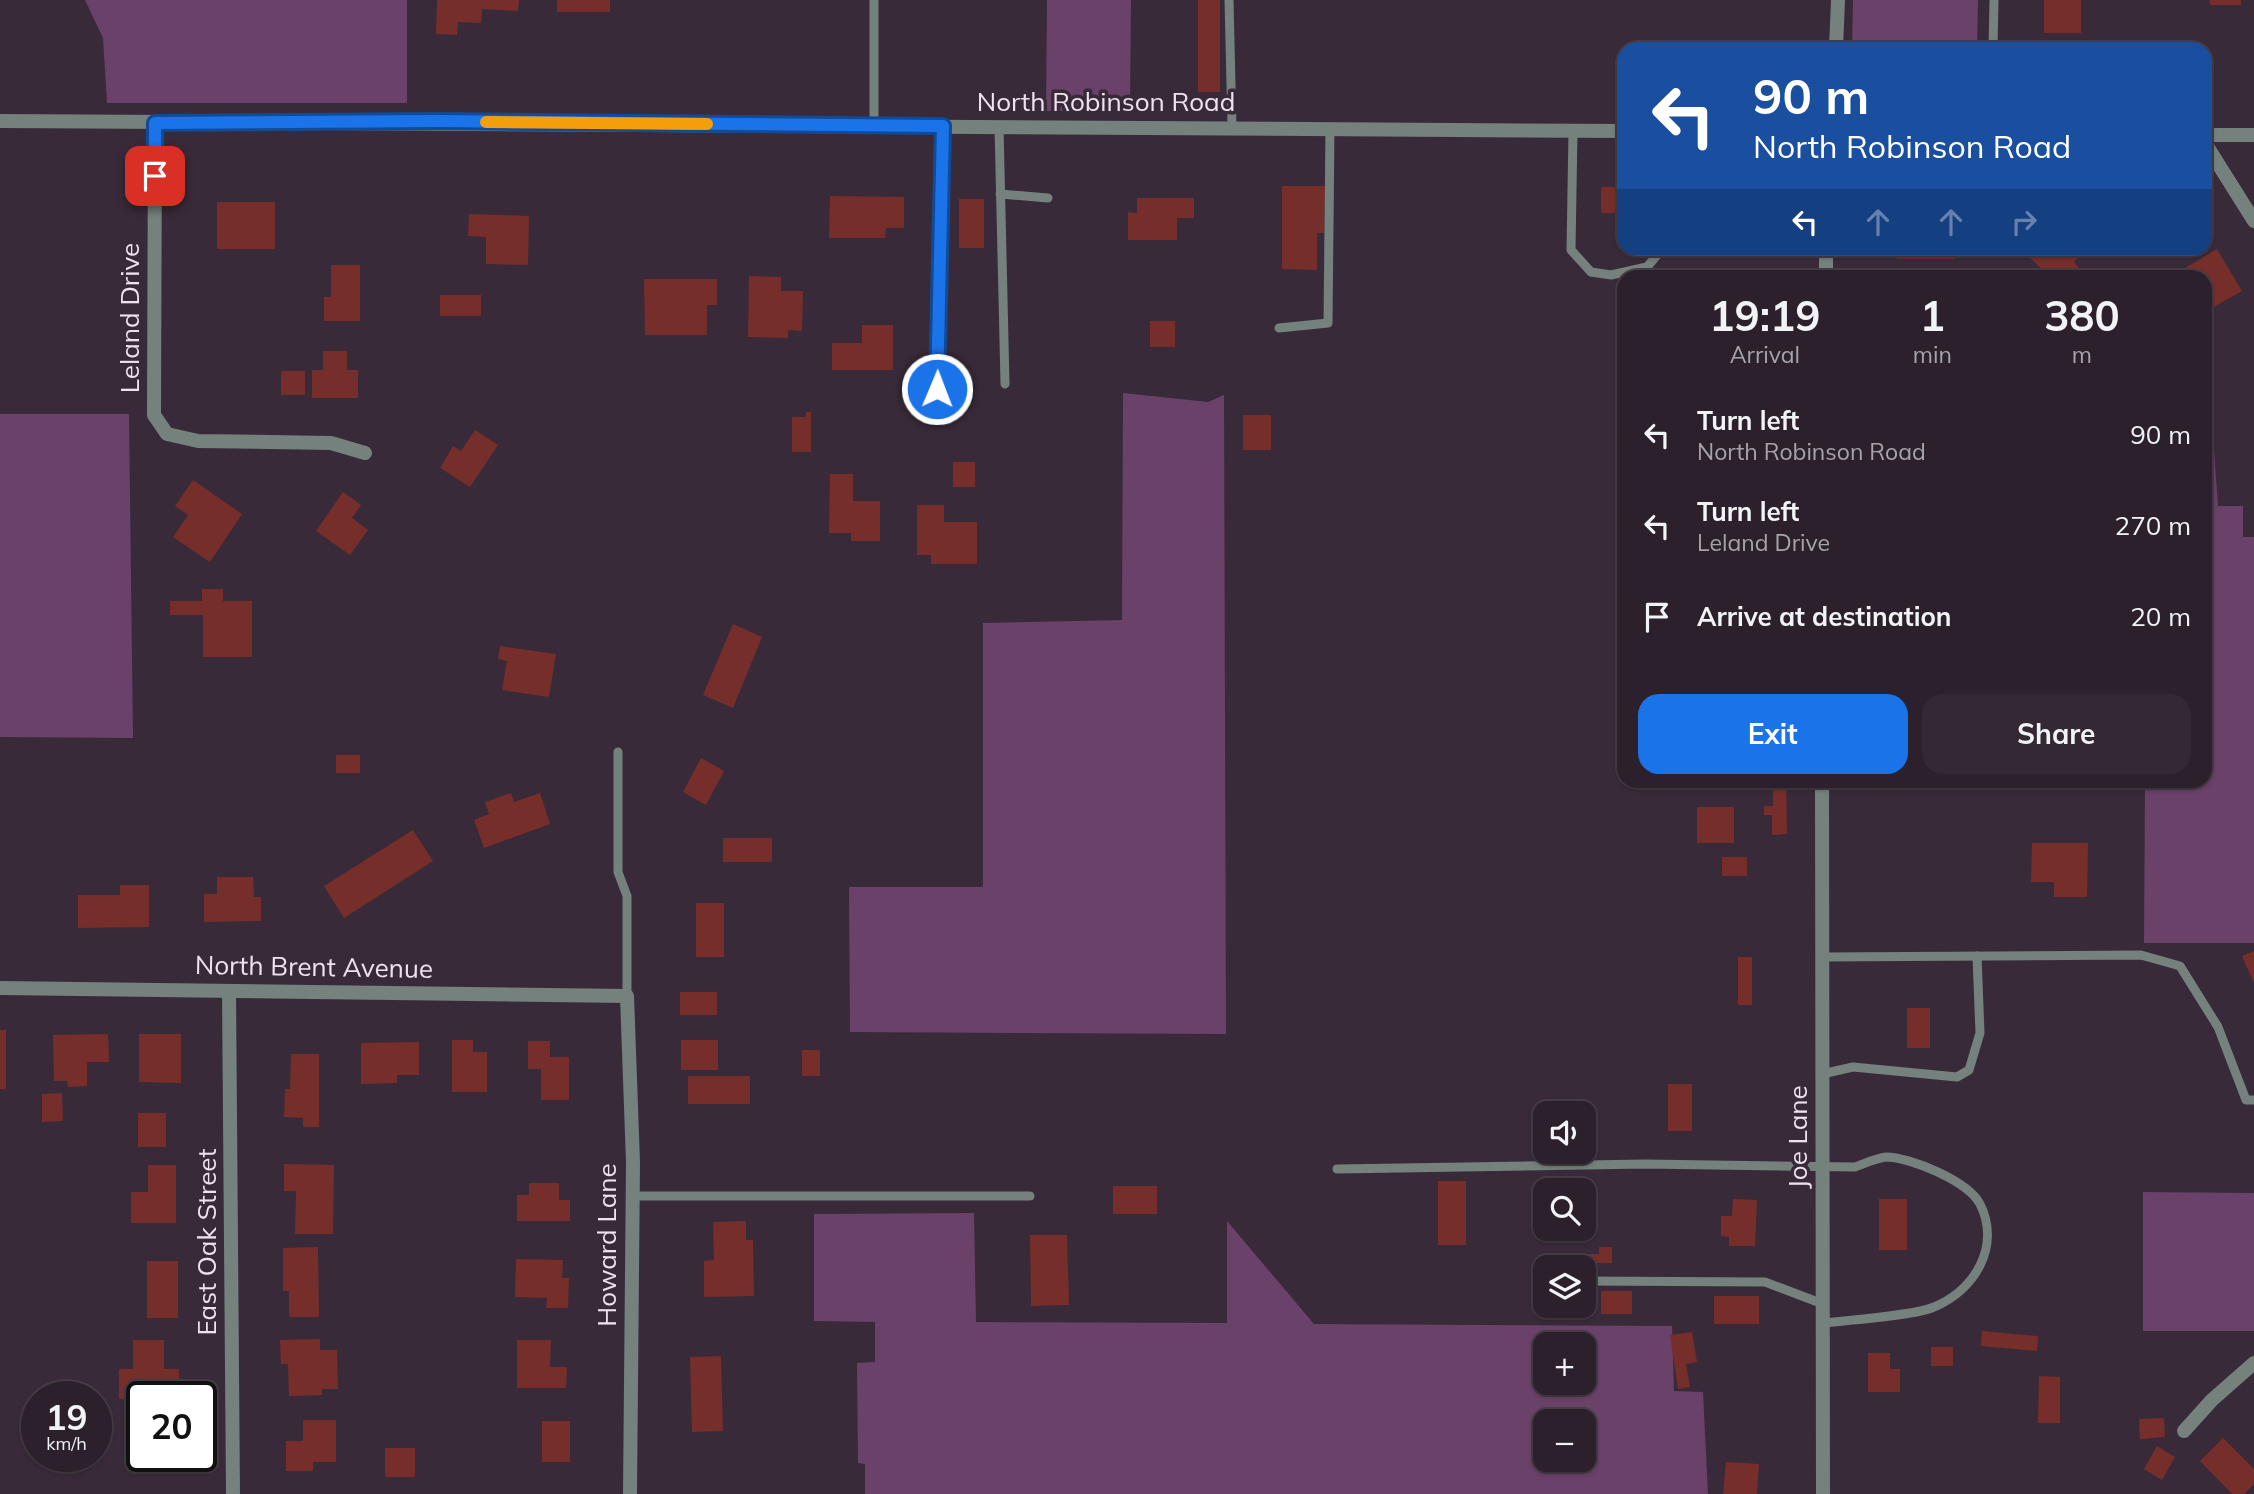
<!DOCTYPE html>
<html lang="en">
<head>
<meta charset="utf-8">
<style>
  body { margin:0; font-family:Mulish,sans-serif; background:#332833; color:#f1f3f6; height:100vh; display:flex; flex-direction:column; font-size:26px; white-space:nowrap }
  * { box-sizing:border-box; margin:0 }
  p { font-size:23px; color:#a6a3a9 }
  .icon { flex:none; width:38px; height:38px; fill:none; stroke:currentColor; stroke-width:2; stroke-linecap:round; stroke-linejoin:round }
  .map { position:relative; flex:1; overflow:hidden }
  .side { position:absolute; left:1617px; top:270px; width:595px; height:518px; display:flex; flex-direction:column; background:#2b202b; border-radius:21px; box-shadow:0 2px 5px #0004,0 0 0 2px #473e47 }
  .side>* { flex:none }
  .hud { position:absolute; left:1617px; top:42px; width:595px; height:214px; border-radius:21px; box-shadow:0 2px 5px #0004,0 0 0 2px #473e47; background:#1a4fa0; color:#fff; overflow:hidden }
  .fabs { position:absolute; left:1533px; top:1101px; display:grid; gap:14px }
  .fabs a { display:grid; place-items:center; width:63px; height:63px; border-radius:14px; background:#2b202b; box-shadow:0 2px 5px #0004,0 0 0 2px #473e47; font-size:35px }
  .speed { position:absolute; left:21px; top:1381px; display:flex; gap:14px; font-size:35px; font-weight:700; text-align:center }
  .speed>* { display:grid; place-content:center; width:91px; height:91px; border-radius:50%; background:#2b202b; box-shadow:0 2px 5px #0004,0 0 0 2px #473e47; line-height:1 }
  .speed small { font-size:18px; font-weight:400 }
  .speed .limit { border:4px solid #111; border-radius:10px; background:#fff; color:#111 }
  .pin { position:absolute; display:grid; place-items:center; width:60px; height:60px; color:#fff; margin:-30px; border-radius:14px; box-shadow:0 4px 10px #0006 }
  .me { position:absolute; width:77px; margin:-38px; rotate:1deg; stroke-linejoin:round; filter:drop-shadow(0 0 5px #0008) }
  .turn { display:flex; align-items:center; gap:24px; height:147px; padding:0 21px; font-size:32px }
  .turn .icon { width:91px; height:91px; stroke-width:2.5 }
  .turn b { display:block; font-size:49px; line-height:60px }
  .lanes { display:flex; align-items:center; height:66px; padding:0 21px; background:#0003; justify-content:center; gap:35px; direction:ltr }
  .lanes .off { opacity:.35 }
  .eta { display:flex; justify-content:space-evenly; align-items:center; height:119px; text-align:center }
  .eta b { font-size:42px; font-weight:700; line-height:49px }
  .cta { display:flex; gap:14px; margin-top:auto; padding:14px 21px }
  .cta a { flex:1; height:80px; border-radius:21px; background:#1a73e8; color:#fff; font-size:28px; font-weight:700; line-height:80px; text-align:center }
  .cta a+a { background:#332833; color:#f1f3f6 }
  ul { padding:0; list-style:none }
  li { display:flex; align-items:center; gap:21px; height:91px; padding:0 21px }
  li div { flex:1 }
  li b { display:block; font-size:26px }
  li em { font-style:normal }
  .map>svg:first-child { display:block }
  .green { fill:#694169; fill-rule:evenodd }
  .building { fill:#762e2b }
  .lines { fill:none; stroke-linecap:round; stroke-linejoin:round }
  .service { stroke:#74817d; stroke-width:9 }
  .minor { stroke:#74817d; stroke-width:14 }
  .tertiary { stroke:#74817d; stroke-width:14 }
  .route-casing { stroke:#114b97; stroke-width:18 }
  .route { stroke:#1a73e8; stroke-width:12 }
  .slow { stroke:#f59e0b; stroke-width:12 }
  .labels { text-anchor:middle; stroke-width:7; stroke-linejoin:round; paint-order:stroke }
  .street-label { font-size:26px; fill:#ede3ed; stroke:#392a39 }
</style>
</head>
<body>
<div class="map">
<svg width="2254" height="1494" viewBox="0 0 2254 1494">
  <rect width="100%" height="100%" fill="#392a39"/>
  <g class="green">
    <polygon points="85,0 407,0 407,103 107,103 103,38"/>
    <polygon points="1047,0 1131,0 1130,111 1046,111"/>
    <polygon points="1853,0 1978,0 1977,49 1852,49"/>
    <polygon points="1123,393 1208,402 1224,395 1226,1034 850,1032 849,887 983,887 983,623 1122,620"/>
    <polygon points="0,414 129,414 133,738 0,737"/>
    <polygon points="2205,421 2212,421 2218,506 2243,506 2243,537 2254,537 2254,943 2144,943 2145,781 2205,780"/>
    <polygon points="2143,1192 2254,1193 2254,1331 2143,1331"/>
    <path d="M974 1213 976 1322 1227 1323V1221L1314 1324 1672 1326 1674 1391 1703 1392 1708 1494H865V1464L858 1463 857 1363 875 1362V1322L814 1321V1214ZM1545 1344H1584V1382H1545ZM1545 1421H1584V1460H1545Z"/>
  </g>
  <g class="building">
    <polygon points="437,0 519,0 518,11 482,9 481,23 458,22 457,35 436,34"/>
    <rect x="557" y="0" width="53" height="12"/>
    <rect x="1198" y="0" width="22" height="92"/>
    <rect x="2044" y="0" width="37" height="33"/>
    <rect x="2210" y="0" width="31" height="5"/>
    <rect x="2126" y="45" width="46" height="4"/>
    <polygon points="1282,186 1325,186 1324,233 1317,233 1317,270 1282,269"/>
    <rect x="1601" y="187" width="23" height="26"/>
    <polygon points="830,196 904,197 904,228 886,228 885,238 829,238"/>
    <polygon points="1137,198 1194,198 1194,218 1177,218 1177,240 1128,240 1128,212 1137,213"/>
    <rect x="959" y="199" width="25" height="49"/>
    <rect x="217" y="202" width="58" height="47"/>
    <polygon points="469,214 529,216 528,265 486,264 486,237 468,236"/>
    <rect x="1897" y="248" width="58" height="11"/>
    <polygon points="2030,248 2087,248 2074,262 2079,268 2070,276 2049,276 2025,253"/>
    <polygon points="2217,249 2242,291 2205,312 2205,276 2177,276 2175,274"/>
    <polygon points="331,265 360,265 360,321 324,321 324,297 331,297"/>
    <polygon points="749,276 781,277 781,291 803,291 802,331 788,330 788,338 748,337"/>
    <polygon points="644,279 717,279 717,305 707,305 707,335 645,335"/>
    <rect x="440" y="295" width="41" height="21"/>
    <rect x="1150" y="321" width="25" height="26"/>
    <polygon points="862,325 893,325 893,370 832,370 832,343 862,343"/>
    <polygon points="323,351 347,351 347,370 358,370 358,398 312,398 312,370 323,370"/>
    <rect x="281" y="371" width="24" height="24"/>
    <polygon points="806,412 811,412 811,452 792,452 792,417 806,417"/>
    <rect x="1243" y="415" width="28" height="35"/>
    <polygon points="475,430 498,445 470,487 440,468 453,446 461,451"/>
    <rect x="953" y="462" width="22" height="25"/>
    <polygon points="830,474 853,474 853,501 880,501 880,541 851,541 851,533 829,533"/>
    <polygon points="193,480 242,514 210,562 173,537 188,515 175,506"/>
    <polygon points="343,492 361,505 352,518 368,530 350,555 316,531"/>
    <polygon points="917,505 944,505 944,522 977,522 977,564 931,564 931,555 917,555"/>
    <polygon points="202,589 223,589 223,601 252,601 252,657 203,657 203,615 170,615 170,601 202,601"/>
    <polygon points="733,624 762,637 733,708 703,695"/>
    <polygon points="500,646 556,654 549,697 502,690 507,661 498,659"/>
    <rect x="336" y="755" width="24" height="18"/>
    <polygon points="701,758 724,771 706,805 683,792"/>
    <polygon points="1773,780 1786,780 1787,834 1772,835 1772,815 1764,815 1764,806 1773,806"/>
    <polygon points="511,793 514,802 540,793 550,824 484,848 474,820 489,814 485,802"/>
    <rect x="1697" y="807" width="37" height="36"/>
    <polygon points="413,830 433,861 344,918 324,886"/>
    <rect x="723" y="838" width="49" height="24"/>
    <polygon points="2032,843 2088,843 2087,897 2054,897 2054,882 2031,882"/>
    <rect x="1722" y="857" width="25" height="19"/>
    <polygon points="217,877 253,877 254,897 261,897 261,921 204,922 204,894 217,894"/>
    <polygon points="120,885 149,885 149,927 78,928 78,895 120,895"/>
    <rect x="696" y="903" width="28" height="54"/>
    <polygon points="2254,951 2254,983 2242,956"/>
    <rect x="1738" y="957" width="14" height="48"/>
    <rect x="680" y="992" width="37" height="23"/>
    <rect x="1907" y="1008" width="23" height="40"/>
    <rect x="0" y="1030" width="6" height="59"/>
    <polygon points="108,1034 109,1062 87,1062 87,1086 68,1087 67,1081 54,1081 53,1035"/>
    <polygon points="139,1034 181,1034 181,1083 139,1082"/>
    <polygon points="452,1040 473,1040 473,1052 487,1052 487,1092 452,1092"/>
    <rect x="681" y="1040" width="37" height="30"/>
    <polygon points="528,1041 550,1041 550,1057 569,1057 569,1100 541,1100 541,1069 528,1069"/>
    <polygon points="419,1042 419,1075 397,1075 397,1083 361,1084 361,1043"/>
    <rect x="802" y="1050" width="18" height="26"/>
    <polygon points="291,1054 319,1054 319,1127 303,1127 303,1118 284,1117 285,1089 290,1089"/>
    <rect x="688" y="1076" width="62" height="28"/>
    <rect x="1668" y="1084" width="24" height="47"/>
    <polygon points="62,1093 63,1121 42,1122 42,1094"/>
    <rect x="138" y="1113" width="28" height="34"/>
    <polygon points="284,1164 334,1165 333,1234 295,1234 296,1191 284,1191"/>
    <polygon points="148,1165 176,1165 176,1223 131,1223 131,1192 148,1192"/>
    <rect x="1438" y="1181" width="28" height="64"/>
    <polygon points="529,1183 559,1183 559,1200 570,1200 570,1221 517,1221 517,1195 529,1195"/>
    <rect x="1113" y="1186" width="44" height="28"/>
    <polygon points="1733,1199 1757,1200 1755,1246 1729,1246 1729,1237 1721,1236 1721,1216 1732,1216"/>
    <rect x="1879" y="1199" width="28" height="51"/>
    <polygon points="746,1221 746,1240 753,1240 754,1296 704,1297 704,1261 714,1260 713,1222"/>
    <polygon points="1030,1235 1067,1235 1069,1305 1031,1306"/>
    <polygon points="318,1247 319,1317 289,1317 289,1291 283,1291 283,1248"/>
    <polygon points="1599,1247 1612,1247 1612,1263 1580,1263 1580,1254 1599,1254"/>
    <polygon points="516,1259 563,1260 562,1278 569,1278 568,1308 546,1308 547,1298 515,1297"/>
    <rect x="147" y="1261" width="31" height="57"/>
    <rect x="1601" y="1291" width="31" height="23"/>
    <rect x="1714" y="1296" width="45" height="28"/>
    <polygon points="1982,1331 2038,1336 2037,1351 1981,1346"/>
    <polygon points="1692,1332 1697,1362 1686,1364 1690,1387 1678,1389 1670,1335"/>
    <polygon points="320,1339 320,1350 337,1350 338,1389 322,1389 322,1395 289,1396 288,1364 281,1364 280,1340"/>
    <polygon points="133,1340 164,1340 164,1369 179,1369 179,1396 119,1399 119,1369 133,1369"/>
    <polygon points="517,1340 551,1340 550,1367 567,1367 566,1388 517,1388"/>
    <rect x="1931" y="1347" width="22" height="19"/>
    <polygon points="1868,1353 1890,1353 1890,1369 1900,1369 1900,1392 1868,1392"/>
    <polygon points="721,1356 723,1431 692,1432 690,1357"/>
    <polygon points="2039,1376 2060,1377 2060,1423 2038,1423"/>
    <polygon points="2164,1418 2165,1437 2140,1439 2139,1419"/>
    <polygon points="303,1420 336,1420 336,1462 313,1462 313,1471 286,1471 286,1441 303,1441"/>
    <rect x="542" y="1421" width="28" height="41"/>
    <polygon points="2223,1438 2254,1469 2254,1484 2244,1494 2232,1494 2200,1461"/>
    <polygon points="2157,1446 2175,1457 2162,1480 2144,1469"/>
    <rect x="385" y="1448" width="30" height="29"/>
    <rect x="150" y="1456" width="29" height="18"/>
    <polygon points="1726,1462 1759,1464 1757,1494 1723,1494"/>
  </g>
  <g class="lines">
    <g class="service">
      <polyline points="874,0 874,126"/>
      <polyline points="1229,0 1232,127"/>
      <polyline points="1993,49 1994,0"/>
      <polyline points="999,126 1005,384"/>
      <polyline points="1573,131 1571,250 1591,272 1611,275 1647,267 1663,248"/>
      <polyline points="1000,194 1048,198"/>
      <polyline points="1279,328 1328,323 1330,128"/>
      <polyline points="937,389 943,126"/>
      <polyline points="618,752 618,872 627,896 627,996"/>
      <polyline points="1822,957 2141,955 2180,966 2218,1027 2246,1100 2254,1100"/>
      <polyline points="1822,1074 1853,1067 1957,1077 1969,1070 1980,1033 1977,956"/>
      <path d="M1337 1169 1646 1164 1855 1167C1864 1164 1876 1158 1886 1157 1910 1157 1968 1181 1980 1204 2001 1246 1975 1290 1934 1307 1913 1316 1850 1320 1823 1323"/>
      <polyline points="632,1196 1030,1196"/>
      <polyline points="1584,1281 1765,1282 1823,1304"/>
    </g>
    <g class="minor">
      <polyline points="1836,49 1838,0"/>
      <polyline points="155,123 154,415 167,434 198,441 331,443 365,453"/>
      <polyline points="2205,143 2254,221"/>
      <polyline points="1826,248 1826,276"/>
      <polyline points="1822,780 1823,1494"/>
      <polyline points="0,988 627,996 633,1162 630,1494"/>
      <polyline points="229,991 233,1494"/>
      <polyline points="2184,1431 2212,1400 2254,1363"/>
    </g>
    <g class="tertiary">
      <polyline points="0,121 1624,131"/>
      <polyline points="2205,135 2254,135"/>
    </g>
  </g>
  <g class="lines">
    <g class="route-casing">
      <polyline id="route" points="155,176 155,123 438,121 943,126 937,389"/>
    </g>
    <use href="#route" class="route"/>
    <polyline class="slow" points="486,122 707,124"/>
  </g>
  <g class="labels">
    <g class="street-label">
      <text x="1106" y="111">North Robinson Road</text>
      <text transform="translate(130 318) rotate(-90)" y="9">Leland Drive</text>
      <text transform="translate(314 967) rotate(1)" y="9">North Brent Avenue</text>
      <text transform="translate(1798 1137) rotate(-90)" y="9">Joe Lane</text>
      <text transform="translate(207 1242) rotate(-90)" y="9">East Oak Street</text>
      <text transform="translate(607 1245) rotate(-90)" y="9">Howard Lane</text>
    </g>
  </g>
</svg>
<div class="fabs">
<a><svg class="icon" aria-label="sound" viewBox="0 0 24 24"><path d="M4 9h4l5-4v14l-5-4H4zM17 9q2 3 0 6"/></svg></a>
<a><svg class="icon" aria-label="search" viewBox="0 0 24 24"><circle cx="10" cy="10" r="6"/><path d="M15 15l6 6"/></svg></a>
<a><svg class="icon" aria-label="layers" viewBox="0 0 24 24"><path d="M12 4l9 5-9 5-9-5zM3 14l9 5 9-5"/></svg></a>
<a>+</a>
<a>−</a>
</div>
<div class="speed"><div>19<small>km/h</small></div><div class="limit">20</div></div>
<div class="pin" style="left:155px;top:176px;background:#d93025"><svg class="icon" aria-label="arrive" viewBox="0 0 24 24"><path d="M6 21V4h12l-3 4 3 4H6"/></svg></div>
<svg class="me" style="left:937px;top:389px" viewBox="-20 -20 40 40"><circle r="17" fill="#1a73e8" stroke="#fff" stroke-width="3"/><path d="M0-11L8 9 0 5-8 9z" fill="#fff"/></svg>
<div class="hud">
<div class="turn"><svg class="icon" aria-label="left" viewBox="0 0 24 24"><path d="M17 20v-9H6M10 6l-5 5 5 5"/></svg><div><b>90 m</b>North Robinson Road</div></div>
<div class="lanes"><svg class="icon" aria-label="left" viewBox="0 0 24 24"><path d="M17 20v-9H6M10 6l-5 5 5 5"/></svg><svg class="icon off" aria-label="ahead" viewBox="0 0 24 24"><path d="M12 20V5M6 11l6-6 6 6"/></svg><svg class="icon off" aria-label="ahead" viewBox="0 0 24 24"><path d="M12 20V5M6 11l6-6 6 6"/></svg><svg class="icon off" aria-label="right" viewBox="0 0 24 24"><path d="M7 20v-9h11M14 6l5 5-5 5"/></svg></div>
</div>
<section class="side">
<div class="eta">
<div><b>19:19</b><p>Arrival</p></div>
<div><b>1</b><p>min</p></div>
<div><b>380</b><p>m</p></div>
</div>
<ul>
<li><svg class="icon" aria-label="left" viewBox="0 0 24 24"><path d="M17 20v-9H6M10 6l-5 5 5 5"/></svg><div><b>Turn left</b><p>North Robinson Road</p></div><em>90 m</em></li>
<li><svg class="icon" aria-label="left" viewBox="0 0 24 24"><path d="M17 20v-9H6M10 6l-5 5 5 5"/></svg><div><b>Turn left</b><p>Leland Drive</p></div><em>270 m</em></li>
<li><svg class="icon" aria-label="arrive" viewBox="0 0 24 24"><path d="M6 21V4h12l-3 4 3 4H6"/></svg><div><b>Arrive at destination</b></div><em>20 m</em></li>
</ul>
<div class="cta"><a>Exit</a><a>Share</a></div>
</section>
</div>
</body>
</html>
